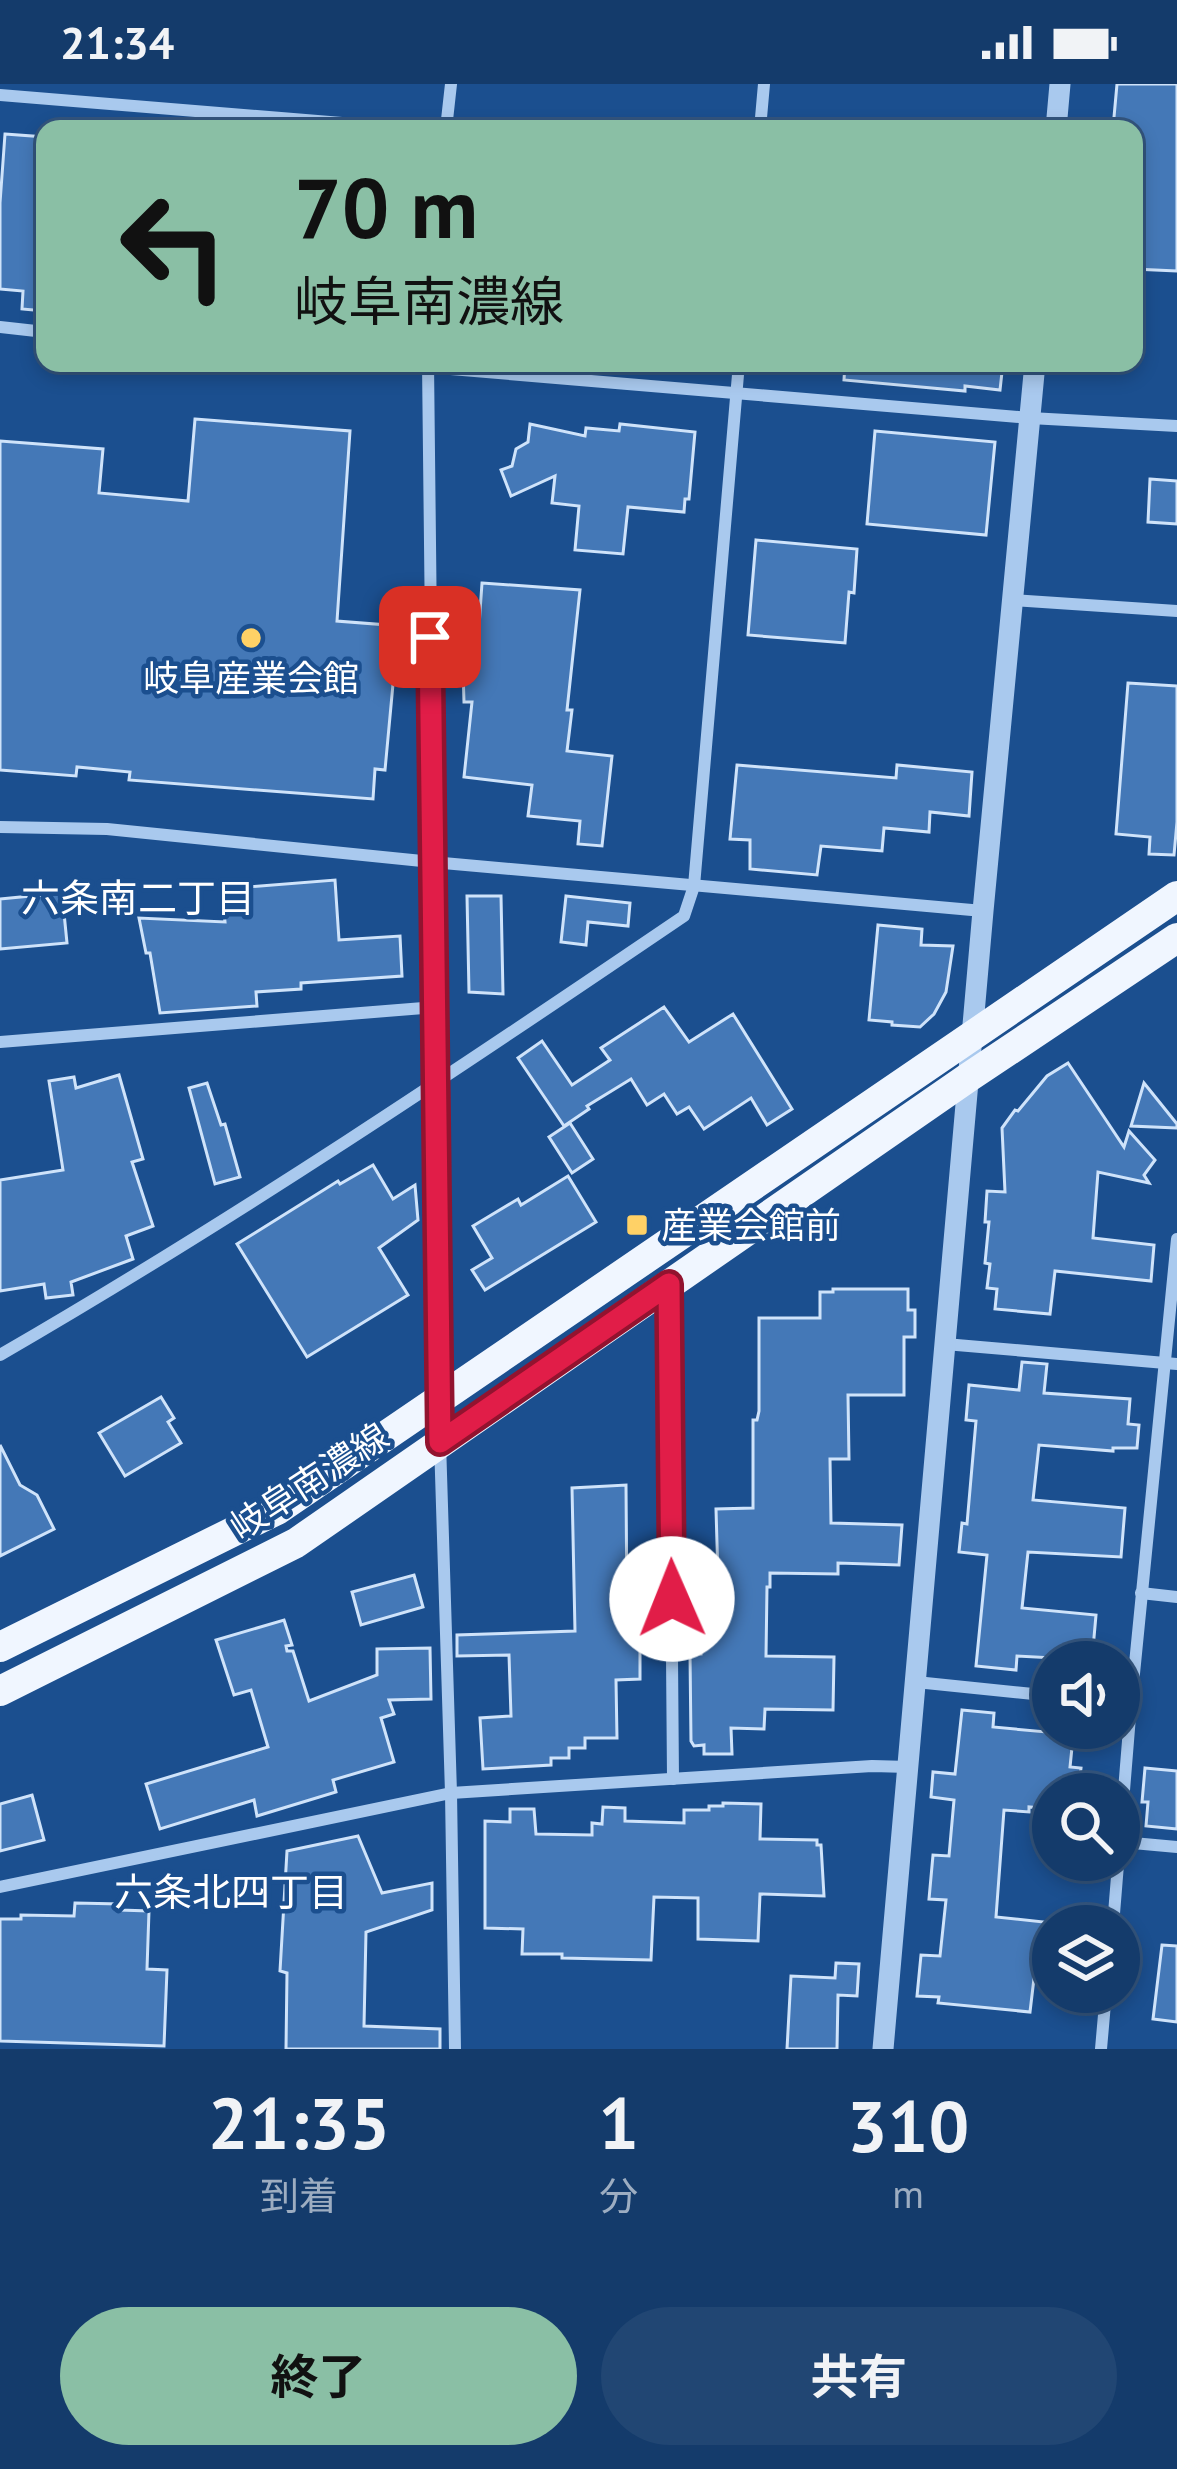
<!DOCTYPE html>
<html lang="ja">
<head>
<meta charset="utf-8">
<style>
  body { margin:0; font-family:"PT Sans","Noto Sans JP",sans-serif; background:#214673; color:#f1f3f6; height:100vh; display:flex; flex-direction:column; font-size:45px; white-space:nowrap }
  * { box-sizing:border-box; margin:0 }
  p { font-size:39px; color:#9dadc1 }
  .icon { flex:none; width:66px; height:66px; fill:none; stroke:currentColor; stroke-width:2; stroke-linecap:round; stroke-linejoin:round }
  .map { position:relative; height:1965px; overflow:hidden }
  .panel { display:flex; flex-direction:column; background:#143b6b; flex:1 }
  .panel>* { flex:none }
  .top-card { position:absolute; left:36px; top:36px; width:1107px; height:252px; border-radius:24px; box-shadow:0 6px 18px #0003,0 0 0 3px #33557e; background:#8abfa5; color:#111; overflow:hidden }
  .tools { position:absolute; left:1032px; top:1557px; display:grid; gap:24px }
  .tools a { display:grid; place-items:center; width:108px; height:108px; border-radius:50%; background:#143b6b; box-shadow:0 6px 18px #0003,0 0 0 3px #33557e; font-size:60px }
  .pin { position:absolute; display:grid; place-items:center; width:102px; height:102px; color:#fff; margin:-51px; border-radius:24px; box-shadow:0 6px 18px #0006 }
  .me { position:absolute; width:132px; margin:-66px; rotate:359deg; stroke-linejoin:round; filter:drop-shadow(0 0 9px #0008) }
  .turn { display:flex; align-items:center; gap:42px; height:252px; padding:0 60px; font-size:54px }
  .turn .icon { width:156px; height:156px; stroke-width:2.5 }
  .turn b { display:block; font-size:84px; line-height:102px }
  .eta { display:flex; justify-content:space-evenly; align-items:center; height:204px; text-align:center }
  .eta b { font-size:72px; font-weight:700; line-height:84px }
  .cta { display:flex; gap:24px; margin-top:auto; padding:24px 60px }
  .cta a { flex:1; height:138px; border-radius:72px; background:#8abfa5; color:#111; font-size:48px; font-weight:700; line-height:138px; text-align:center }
  .cta a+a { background:#214673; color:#f1f3f6 }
  .status { display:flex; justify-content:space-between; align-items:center; height:84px; padding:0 60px; background:#143b6b; direction:ltr }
  .status svg { height:33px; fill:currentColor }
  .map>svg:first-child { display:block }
  .building { fill:#4478b7; stroke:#cfe3fa; stroke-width:3 }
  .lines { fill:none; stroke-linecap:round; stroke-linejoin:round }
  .minor { stroke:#a9c9ee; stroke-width:12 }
  .tertiary { stroke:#a9c9ee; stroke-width:21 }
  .primary { stroke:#f0f6ff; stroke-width:30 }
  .route-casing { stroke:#92132f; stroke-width:30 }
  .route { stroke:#e11d48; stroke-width:21 }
  .poi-dot { fill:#ffd166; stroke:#1b4f8f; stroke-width:4.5 }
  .labels { text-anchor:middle; stroke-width:9; stroke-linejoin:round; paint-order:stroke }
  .poi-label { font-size:36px; fill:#fff; stroke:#1b4f8f }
  .street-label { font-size:36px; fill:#fff; stroke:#1b4f8f }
  .neighbourhood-label { font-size:39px; fill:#fff; stroke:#1b4f8f }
</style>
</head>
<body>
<div class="status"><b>21:34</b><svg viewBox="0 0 49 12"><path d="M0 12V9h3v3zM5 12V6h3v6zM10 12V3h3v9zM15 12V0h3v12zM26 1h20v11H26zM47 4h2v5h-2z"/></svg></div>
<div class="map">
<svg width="1177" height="1965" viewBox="0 0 1177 1965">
  <rect width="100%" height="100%" fill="#1b4f8f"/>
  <g class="building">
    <polygon points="1117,0 1177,0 1177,187 1134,185 1134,45 1113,44"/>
    <polygon points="5,50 45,53 45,227 22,225 23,207 0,205 0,119"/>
    <polygon points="845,279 1003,279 1000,306 965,302 965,307 844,296"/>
    <polygon points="195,335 350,347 337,537 387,541 385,567 396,568 385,686 375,685 373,715 129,696 130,688 77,683 76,692 0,686 0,357 103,365 99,409 188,417"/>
    <polygon points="530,340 585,352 586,344 619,347 620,340 695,348 689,415 685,415 684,428 628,423 623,470 575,466 579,422 552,419 555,392 511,412 501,386 512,382 516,365 528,358"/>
    <polygon points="875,347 995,358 986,451 867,440"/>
    <polygon points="1150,395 1177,397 1177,440 1148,438"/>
    <polygon points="756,456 857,465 854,509 849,508 845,559 748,551"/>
    <polygon points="482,499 580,506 567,626 572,626 567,667 612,672 602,762 578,760 580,737 528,732 532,701 464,693 472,618 464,618 463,586 476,586"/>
    <polygon points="1128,599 1177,602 1177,738 1174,771 1149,770 1150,753 1116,750"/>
    <polygon points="737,681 896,694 897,681 972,688 969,732 930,728 929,748 884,744 882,767 821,762 817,791 750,785 750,756 730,755"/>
    <polygon points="335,796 339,856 400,852 402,892 301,899 301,905 256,908 257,922 160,929 150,869 146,869 139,834 225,838 222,805"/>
    <polygon points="62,809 67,859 0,865 0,815"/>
    <polygon points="467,812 501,812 503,910 469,908"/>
    <polygon points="566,812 630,819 628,842 588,838 586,861 561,858"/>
    <polygon points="878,841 922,845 921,861 953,862 946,908 934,930 920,943 892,941 892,938 869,936"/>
    <polygon points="664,923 689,958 733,930 792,1025 767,1041 751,1014 704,1045 689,1023 677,1030 664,1010 647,1021 631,995 587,1022 589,1025 564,1042 518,974 542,957 572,1001 610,976 601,964"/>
    <polygon points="1068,979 1124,1063 1129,1047 1155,1076 1144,1091 1149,1099 1098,1088 1093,1154 1154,1161 1151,1197 1055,1187 1050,1230 995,1225 997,1205 987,1204 990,1180 985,1179 989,1138 985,1138 987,1107 1005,1108 1002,1044 1015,1026 1018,1027 1047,992"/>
    <polygon points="119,991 143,1075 132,1078 153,1142 126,1152 133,1175 71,1198 73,1211 46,1214 44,1200 0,1207 0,1096 63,1086 49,997 74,993 76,1004"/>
    <polygon points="207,999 221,1041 225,1040 240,1093 215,1100 189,1004"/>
    <polygon points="1144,999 1177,1040 1177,1044 1131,1042"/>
    <polygon points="570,1039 593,1075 572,1089 549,1053"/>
    <polygon points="373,1081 393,1115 415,1101 418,1136 379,1164 408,1211 307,1273 237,1160 338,1097 340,1100"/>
    <polygon points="568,1092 596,1138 485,1206 472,1186 492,1174 473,1142 518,1115 521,1121"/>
    <polygon points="833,1205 908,1205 908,1226 915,1226 915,1253 904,1253 904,1311 848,1311 849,1375 830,1375 831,1439 902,1441 899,1481 838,1479 838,1490 770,1489 770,1503 767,1503 766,1572 834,1573 833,1626 765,1625 764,1645 731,1644 732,1670 704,1670 704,1661 694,1662 691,1657 690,1570 701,1570 701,1528 719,1528 716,1425 753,1424 753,1336 757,1336 759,1327 759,1234 820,1234 820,1208 833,1208"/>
    <polygon points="1022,1278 1047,1280 1044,1309 1130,1315 1128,1340 1139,1341 1137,1364 1113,1364 1113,1367 1039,1361 1033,1416 1125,1424 1121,1473 1028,1468 1022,1524 1096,1531 1092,1576 1017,1572 1016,1586 976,1582 987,1471 959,1468 962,1439 967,1440 976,1337 966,1336 969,1301 1019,1306"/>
    <polygon points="161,1313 174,1334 168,1338 181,1359 125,1392 99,1349"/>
    <polygon points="0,1361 20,1401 37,1411 54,1445 0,1472"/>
    <polygon points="626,1401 627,1530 640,1530 640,1595 616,1596 617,1654 585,1654 585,1664 569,1664 569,1674 551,1674 551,1681 483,1685 480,1634 511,1632 509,1571 457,1572 457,1551 575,1547 572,1404"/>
    <polygon points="414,1491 423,1523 361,1541 352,1508"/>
    <polygon points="284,1536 292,1561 286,1562 287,1567 293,1567 309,1617 377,1591 377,1565 430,1564 431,1615 389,1616 394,1630 381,1634 394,1678 333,1696 336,1708 257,1732 254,1716 160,1745 146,1700 268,1663 251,1606 234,1611 216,1556"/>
    <polygon points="962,1626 994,1629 993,1643 1046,1648 1047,1644 1074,1644 1070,1683 1081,1684 1078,1710 1053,1710 1053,1725 1029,1723 1029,1728 1004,1726 996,1833 1053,1839 1053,1888 1035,1886 1030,1928 938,1919 939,1913 917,1912 921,1871 940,1872 946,1816 929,1815 933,1771 949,1772 954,1716 931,1713 933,1688 955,1690"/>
    <polygon points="1145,1684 1177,1687 1177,1745 1146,1742 1148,1718 1142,1718"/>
    <polygon points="32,1711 44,1756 0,1767 0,1720"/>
    <polygon points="723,1719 761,1720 760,1755 817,1756 817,1761 821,1761 824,1812 760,1810 758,1857 698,1855 698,1814 654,1813 651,1876 562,1874 562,1870 522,1870 523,1845 485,1844 485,1737 510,1738 510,1725 534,1725 536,1750 592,1751 592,1739 602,1740 603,1723 625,1724 625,1737 684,1739 684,1726 709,1726 709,1722 723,1722"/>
    <polygon points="358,1752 382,1809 432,1799 432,1826 366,1848 364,1942 440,1945 440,1965 286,1965 287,1889 280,1887 287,1767"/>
    <polygon points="75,1819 120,1820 120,1826 149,1827 147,1885 167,1886 164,1962 0,1957 0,1835 21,1835 21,1831 74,1832"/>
    <polygon points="1162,1861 1177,1862 1177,1938 1153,1935"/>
    <polygon points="836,1879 859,1880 857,1912 838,1911 837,1965 787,1965 791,1892 835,1894"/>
  </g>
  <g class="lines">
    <g class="minor">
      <polyline points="0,11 415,45"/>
      <polyline points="446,45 451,0"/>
      <polyline points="760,45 764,0"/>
      <polyline points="0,243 45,248"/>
      <polyline points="379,279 1030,334 1177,342"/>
      <polyline points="428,279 440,1358 451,1709 455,1965"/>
      <polyline points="1013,516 1177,527"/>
      <polyline points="0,743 107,745 432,778 983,827"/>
      <polyline points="0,958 436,923"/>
      <polyline points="669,1204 673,1695"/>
      <polyline points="945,1260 1177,1280"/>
      <path d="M0 1271C235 1135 460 984 684 832L694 802 739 279"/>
      <polyline points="1141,1509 1177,1513"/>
      <polyline points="916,1598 1053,1612"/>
      <polyline points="1122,1758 1177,1763"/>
      <polyline points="0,1803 451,1709 872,1682 909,1683"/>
      <polyline points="1113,1842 1131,1620 1177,1155"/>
      <polyline points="1101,1965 1106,1908"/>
    </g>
    <g class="tertiary">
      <polyline points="1056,45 1060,0"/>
      <polyline points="883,1965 983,827 1035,279"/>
    </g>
    <g class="primary">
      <polyline points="0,1563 277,1426 1177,812"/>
      <polyline points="0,1607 296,1459 969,993 1177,854"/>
    </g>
  </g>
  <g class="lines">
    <g class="route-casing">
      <polyline id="route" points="430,553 440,1358 669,1200 672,1515"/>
    </g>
    <use href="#route" class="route"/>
  </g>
  <g class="poi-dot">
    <circle cx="251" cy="554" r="12"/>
    <rect x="625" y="1129" width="24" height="24" rx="6"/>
  </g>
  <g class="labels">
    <g class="poi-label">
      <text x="251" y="607">岐阜産業会館</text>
      <text x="661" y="1154" text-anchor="start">産業会館前</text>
    </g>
    <g class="street-label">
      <text transform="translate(309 1397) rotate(-33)" y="13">岐阜南濃線</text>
    </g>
    <g class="neighbourhood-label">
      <text x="138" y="828">六条南二丁目</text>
      <text x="231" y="1822">六条北四丁目</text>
    </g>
  </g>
</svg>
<div class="tools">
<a><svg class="icon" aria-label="sound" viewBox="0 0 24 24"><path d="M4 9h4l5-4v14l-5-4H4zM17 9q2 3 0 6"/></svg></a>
<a><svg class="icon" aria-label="search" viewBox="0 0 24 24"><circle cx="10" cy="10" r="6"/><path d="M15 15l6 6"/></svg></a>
<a><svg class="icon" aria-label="layers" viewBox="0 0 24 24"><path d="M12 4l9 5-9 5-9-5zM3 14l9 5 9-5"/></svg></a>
</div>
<div class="pin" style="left:430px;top:553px;background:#d93025"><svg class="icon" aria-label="arrive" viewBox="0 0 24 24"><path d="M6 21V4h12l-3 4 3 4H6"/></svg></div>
<svg class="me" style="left:672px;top:1515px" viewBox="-20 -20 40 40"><circle r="19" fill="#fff"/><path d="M0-13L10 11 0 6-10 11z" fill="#e11d48"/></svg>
<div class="top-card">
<div class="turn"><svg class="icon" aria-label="left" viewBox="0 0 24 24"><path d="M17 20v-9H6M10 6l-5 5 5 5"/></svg><div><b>70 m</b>岐阜南濃線</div></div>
</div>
</div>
<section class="panel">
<div class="eta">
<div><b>21:35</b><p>到着</p></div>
<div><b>1</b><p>分</p></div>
<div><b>310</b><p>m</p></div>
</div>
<div class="cta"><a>終了</a><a>共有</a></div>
</section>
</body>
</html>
